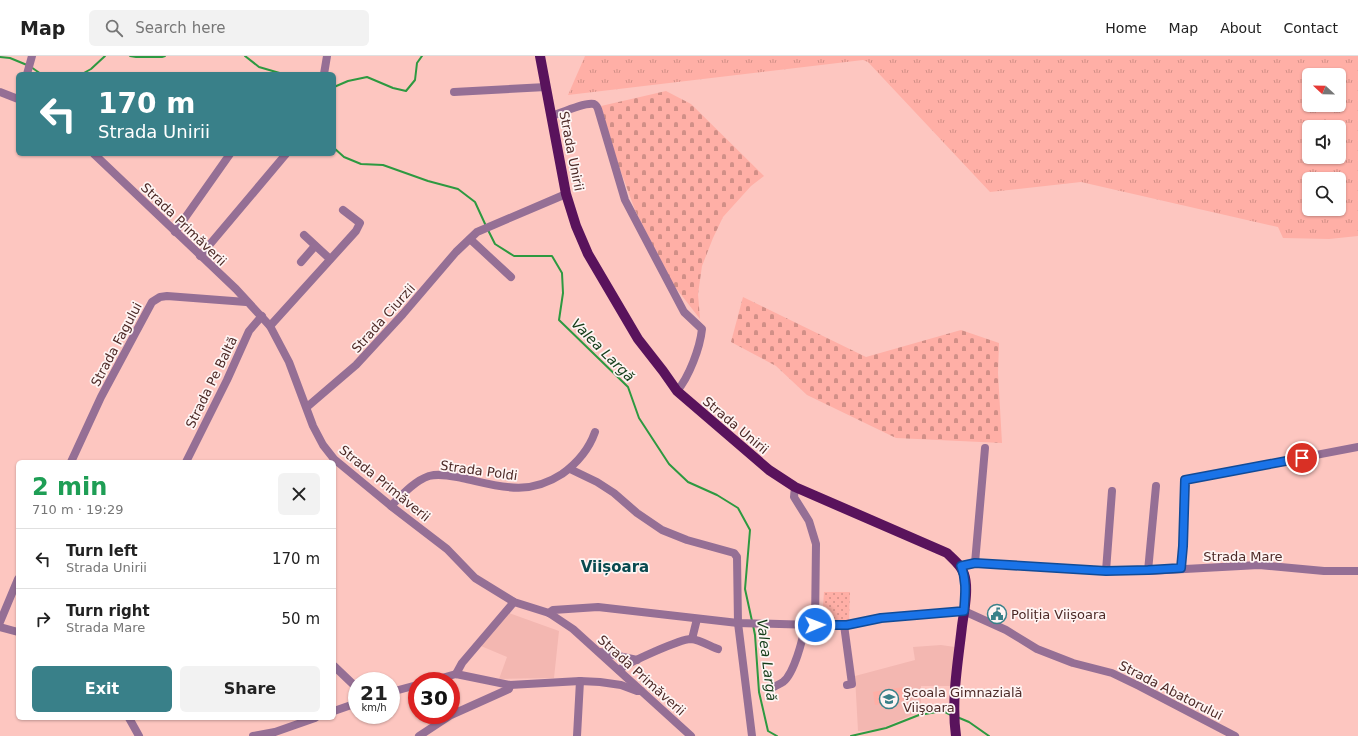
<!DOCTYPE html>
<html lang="en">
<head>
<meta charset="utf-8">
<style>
  body { margin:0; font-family:"DejaVu Sans",sans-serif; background:#f2f2f2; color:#222; height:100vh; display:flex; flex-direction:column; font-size:15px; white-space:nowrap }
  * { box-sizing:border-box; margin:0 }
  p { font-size:13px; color:#767676 }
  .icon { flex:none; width:22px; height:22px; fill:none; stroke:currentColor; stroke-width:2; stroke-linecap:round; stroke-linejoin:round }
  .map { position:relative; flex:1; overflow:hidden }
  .drawer { position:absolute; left:16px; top:404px; width:320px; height:260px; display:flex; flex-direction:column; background:#fff; border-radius:6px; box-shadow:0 1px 3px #0004 }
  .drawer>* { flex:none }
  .top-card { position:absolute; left:16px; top:16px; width:320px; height:84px; border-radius:6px; box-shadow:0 1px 3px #0004; background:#398089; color:#fff; overflow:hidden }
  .needle { width:26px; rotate:292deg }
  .tools { position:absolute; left:1302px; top:12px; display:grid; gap:8px }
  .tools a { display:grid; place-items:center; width:44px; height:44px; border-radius:6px; background:#fff; box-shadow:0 1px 3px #0004; font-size:20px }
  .speed { position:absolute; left:348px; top:616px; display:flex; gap:8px; font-size:20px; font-weight:700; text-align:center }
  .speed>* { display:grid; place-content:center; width:52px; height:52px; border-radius:50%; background:#fff; box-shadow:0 1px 3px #0004; line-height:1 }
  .speed small { font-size:10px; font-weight:400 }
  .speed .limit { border:6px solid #d22; background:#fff; color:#111 }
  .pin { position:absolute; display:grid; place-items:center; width:34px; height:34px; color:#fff; margin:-17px; border:2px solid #fff; border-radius:50%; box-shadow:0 1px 4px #0007 }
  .me { position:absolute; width:44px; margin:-22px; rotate:89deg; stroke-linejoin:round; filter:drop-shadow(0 0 3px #0008) }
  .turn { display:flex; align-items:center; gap:14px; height:84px; padding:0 16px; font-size:18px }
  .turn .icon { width:52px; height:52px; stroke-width:2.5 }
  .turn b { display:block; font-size:28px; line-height:34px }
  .round { display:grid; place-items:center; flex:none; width:42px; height:42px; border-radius:6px; background:#f2f2f2 }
  .summary { display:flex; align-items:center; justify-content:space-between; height:68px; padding:0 16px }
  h1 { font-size:24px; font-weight:700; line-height:30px; color:#1e9e55 }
  .button { display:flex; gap:8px; margin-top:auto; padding:8px 16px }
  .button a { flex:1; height:46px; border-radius:6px; background:#398089; color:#fff; font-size:16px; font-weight:700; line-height:46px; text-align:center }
  .button a+a { background:#f2f2f2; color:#222 }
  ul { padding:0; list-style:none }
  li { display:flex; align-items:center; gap:12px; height:60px; padding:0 16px; border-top:1px solid #e0e0e0 }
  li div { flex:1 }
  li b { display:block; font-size:15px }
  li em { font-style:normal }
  header { display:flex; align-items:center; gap:24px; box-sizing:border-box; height:56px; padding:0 20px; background:#fff; border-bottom:1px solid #e0e0e0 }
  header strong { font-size:19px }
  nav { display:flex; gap:22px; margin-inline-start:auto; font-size:14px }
  .search { width:280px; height:36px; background:#f2f2f2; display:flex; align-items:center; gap:10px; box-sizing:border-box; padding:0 14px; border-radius:6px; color:#767676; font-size:15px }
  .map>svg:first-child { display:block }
  .built { fill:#f3b7b1 }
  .grass { fill:url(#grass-tufts); fill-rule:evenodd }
  .cemetery { fill:url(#cemetery-stones) }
  .park { fill:url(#park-dots) }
  .pitch { fill:#ffafa6 }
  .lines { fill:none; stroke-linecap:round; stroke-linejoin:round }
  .stream { stroke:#2d9940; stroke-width:2 }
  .minor { stroke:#956f95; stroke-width:8 }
  .major { stroke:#59135c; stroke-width:10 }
  .route-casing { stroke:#114b97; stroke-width:10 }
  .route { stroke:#1a73e8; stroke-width:7 }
  .labels { text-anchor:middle; stroke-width:3.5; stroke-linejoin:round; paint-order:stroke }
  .street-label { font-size:13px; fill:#4d2a27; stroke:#fef4f3 }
  .poi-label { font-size:13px; fill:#4d2a27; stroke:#fef4f3; text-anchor:start }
  .water-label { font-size:14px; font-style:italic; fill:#133c18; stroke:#fef4f3 }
  .quarter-label { font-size:15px; font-weight:bold; fill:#08494f; stroke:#fef4f3 }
</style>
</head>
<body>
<header>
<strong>Map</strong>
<div class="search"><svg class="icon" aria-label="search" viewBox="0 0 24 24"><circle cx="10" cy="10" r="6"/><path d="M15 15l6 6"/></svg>Search here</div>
<nav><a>Home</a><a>Map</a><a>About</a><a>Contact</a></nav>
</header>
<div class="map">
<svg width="1358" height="680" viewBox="0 0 1358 680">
  <defs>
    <pattern id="grass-tufts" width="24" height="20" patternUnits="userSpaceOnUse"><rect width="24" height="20" fill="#ffafa6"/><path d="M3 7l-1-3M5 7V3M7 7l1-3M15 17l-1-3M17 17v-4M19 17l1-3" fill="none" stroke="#d18f87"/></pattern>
    <pattern id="cemetery-stones" width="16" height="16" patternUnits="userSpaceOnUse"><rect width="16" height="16" fill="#ffafa6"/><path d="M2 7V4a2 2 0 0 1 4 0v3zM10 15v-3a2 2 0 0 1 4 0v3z" fill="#d18f87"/></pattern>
    <pattern id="park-dots" width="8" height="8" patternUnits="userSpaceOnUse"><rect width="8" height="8" fill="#ffafa6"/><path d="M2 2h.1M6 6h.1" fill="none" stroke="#d18f87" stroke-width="1.8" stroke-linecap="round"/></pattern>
  </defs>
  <rect width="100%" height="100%" fill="#fdc6c0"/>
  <g class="built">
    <polygon points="509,557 559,575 554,622 499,623 507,601 481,590"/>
    <polygon points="941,589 955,591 951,630 921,630 921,655 878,674 858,675 855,620 915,604 913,591"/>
  </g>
  <path class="grass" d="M585 0H1358V180L1329 183 1283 182 1278 171 1081 126 990 136 868 6 863 4 568 39ZM1309 19H1339V49H1309ZM1309 71H1339V101H1309ZM1309 123H1339V153H1309Z"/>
  <g class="cemetery">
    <polygon points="666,35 691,48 764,120 751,130 723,161 713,182 702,210 698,238 700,263 672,227 635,154 617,105 601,50"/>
    <polygon points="743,241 866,301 961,274 999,287 998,317 1002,387 896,382 807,339 776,310 731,286"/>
  </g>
  <polygon class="park" points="824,536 850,536 849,564 822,564"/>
  <polygon class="pitch" points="903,631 905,644 875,649 873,636"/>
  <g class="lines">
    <g class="stream">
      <polyline points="130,0 136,1 162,1 165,0"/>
      <polyline points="245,0 259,11 283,18"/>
      <polyline points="0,1 10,2 27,9"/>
      <polyline points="31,11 41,18"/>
      <polyline points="82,18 91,13 105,0"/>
      <polyline points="334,31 348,25 367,21 393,32 406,35 415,24 417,7 422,0"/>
      <polyline points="334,92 344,101 361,108 383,109 428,125 458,133 475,146 486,170"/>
      <polyline points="488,174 495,188 514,200 552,200 562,217 563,237 559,264 628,331 639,362 669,408 688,426 717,439 738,452 750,474 745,533 752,565"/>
      <polyline points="753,569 755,579 759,636 768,675 777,680"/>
      <polyline points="957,661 969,666 989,680"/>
      <polyline points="851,680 886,672 919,659 943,655 951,659"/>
    </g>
    <g class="minor">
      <polyline points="27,18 32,0"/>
      <polyline points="324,18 327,0"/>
      <polyline points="0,36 18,43"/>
      <polyline points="454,36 546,31"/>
      <path d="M552 60C561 57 584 46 594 48 596 49 597 50 598 53L625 144 684 256 702 273C700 292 689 321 677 335"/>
      <polyline points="94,98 236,233 270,270 289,306 313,370 323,389 334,403 391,450 447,493 475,522 514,546 549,557 573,573 691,680"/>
      <polyline points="175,176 230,98"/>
      <polyline points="304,179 330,203"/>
      <polyline points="470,183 511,221"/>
      <polyline points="200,200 286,98"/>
      <polyline points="301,206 315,190"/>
      <polyline points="270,270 356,175 360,167 343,154"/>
      <polyline points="307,351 356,309 403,258 456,196 477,176 566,138"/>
      <polyline points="71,406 101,341 152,246 160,241 167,240 246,246"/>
      <polyline points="186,406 227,324 249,275 262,260"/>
      <polyline points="570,413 597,426 614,437 637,457 662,474 687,484 734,497 737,501 738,567 752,680"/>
      <polyline points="795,431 794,441 809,465 816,488 815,569"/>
      <path d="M391 450C401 440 414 425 429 420 440 417 451 420 462 422 499 430 527 441 562 418 576 408 589 393 595 376"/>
      <polyline points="975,507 985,392"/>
      <polyline points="961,510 975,507 1106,515 1148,515 1259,509 1324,515 1358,515"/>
      <polyline points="1181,512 1183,491 1185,424 1358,391"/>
      <polyline points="1106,515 1112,435"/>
      <polyline points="1148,515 1156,430"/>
      <polyline points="549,557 553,554 598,551 738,567 815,569 847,569 881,562 964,555 1006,574 1037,593 1073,607 1112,617 1139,630 1235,680"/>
      <polyline points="0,566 18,523"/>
      <polyline points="844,569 852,628 847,629"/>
      <polyline points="0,571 18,576"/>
      <polyline points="692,583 697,563"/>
      <polyline points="600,596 637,604"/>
      <polyline points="334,610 357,632"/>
      <path d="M619 614C627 607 680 583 691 583 700 584 710 590 718 593"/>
      <polyline points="456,618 462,607 514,546"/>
      <polyline points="431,625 456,618 510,629 580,625 600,626 621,629 637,635 641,635"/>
      <path d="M774 631C777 629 780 628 783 626 794 618 803 583 805 569"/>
      <polyline points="391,636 417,629"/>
      <polyline points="334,655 357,647"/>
      <polyline points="129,662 139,680"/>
      <polyline points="253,680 275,676 315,662"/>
      <polyline points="419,680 451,659 509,633 510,629"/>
      <polyline points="577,680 580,625"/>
    </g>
    <path class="major" d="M540 0 566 138 576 170 588 198 638 283 663 315 677 335 769 414 795 431 947 497C954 504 961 509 964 518 969 532 964 555 962 570 958 606 951 644 956 680"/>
  </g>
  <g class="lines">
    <g class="route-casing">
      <path id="route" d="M815 569H847L881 562 964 555C965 539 967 525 961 510L975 507 1106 515 1148 514 1181 512 1183 490 1185 424 1302 402"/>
    </g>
    <use href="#route" class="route"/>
  </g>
  <defs>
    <g id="civic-ring" transform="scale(1)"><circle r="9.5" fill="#fef4f3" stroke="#398089" stroke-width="1.5"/><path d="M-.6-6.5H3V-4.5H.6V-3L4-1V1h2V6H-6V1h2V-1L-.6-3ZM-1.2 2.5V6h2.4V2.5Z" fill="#398089"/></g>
    <g id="school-ring" transform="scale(1)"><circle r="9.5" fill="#fef4f3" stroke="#398089" stroke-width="1.5"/><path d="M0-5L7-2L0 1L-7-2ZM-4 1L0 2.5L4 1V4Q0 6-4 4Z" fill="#398089"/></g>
  </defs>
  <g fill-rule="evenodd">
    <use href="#civic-ring" x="997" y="558"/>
    <use href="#school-ring" x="889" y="643"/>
  </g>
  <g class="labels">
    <g class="street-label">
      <text transform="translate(572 95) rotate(79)" y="5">Strada Unirii</text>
      <text transform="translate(184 168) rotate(44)" y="5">Strada Primăverii</text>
      <text transform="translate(383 262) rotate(-48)" y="5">Strada Ciurzii</text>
      <text transform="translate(116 288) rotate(-62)" y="5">Strada Fagului</text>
      <text transform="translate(211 326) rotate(-64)" y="5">Strada Pe Baltă</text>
      <text transform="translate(736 369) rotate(40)" y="5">Strada Unirii</text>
      <text transform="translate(479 414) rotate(8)" y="5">Strada Poldi</text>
      <text transform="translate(385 427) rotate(39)" y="5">Strada Primăverii</text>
      <text x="1243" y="505">Strada Mare</text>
      <text transform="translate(642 619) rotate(42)" y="5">Strada Primăverii</text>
      <text transform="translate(1171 634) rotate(27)" y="5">Strada Abatorului</text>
    </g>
    <g class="poi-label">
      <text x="1011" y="563">Poliția Viișoara</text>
      <text x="903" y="641">Şcoala Gimnazială<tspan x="903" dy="15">Viişoara</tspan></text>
    </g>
    <g class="water-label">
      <text transform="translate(603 294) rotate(45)" y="5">Valea Largă</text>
      <text transform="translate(767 604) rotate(83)" y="5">Valea Largă</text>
    </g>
    <g class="quarter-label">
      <text x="615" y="516">Viișoara</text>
    </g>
  </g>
</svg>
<div class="tools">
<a><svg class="needle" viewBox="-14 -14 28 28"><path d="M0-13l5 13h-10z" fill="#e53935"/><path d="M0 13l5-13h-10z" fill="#767676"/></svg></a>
<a><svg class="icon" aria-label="sound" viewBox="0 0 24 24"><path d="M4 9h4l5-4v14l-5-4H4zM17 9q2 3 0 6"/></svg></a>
<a><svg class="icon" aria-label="search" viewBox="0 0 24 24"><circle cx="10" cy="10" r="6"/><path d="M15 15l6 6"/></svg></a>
</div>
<div class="speed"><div>21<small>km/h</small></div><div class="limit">30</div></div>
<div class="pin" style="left:1302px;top:402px;background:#d93025"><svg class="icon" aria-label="arrive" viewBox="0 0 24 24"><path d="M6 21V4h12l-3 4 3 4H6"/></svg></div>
<svg class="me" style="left:815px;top:569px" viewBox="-20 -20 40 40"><circle r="17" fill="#1a73e8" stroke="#fff" stroke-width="3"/><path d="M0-11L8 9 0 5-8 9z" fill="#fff"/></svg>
<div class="top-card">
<div class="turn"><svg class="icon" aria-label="left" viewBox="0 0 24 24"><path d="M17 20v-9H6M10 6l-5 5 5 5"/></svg><div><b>170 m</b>Strada Unirii</div></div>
</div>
<section class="drawer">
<div class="summary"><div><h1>2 min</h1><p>710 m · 19:29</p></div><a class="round"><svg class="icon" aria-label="close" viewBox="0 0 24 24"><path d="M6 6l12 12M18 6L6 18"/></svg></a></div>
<ul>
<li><svg class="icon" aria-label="left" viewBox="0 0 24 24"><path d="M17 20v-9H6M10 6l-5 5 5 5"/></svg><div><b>Turn left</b><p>Strada Unirii</p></div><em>170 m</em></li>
<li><svg class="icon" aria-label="right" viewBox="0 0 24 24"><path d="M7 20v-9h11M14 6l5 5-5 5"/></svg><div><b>Turn right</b><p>Strada Mare</p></div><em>50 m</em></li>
</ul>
<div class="button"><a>Exit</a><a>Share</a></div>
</section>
</div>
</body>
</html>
